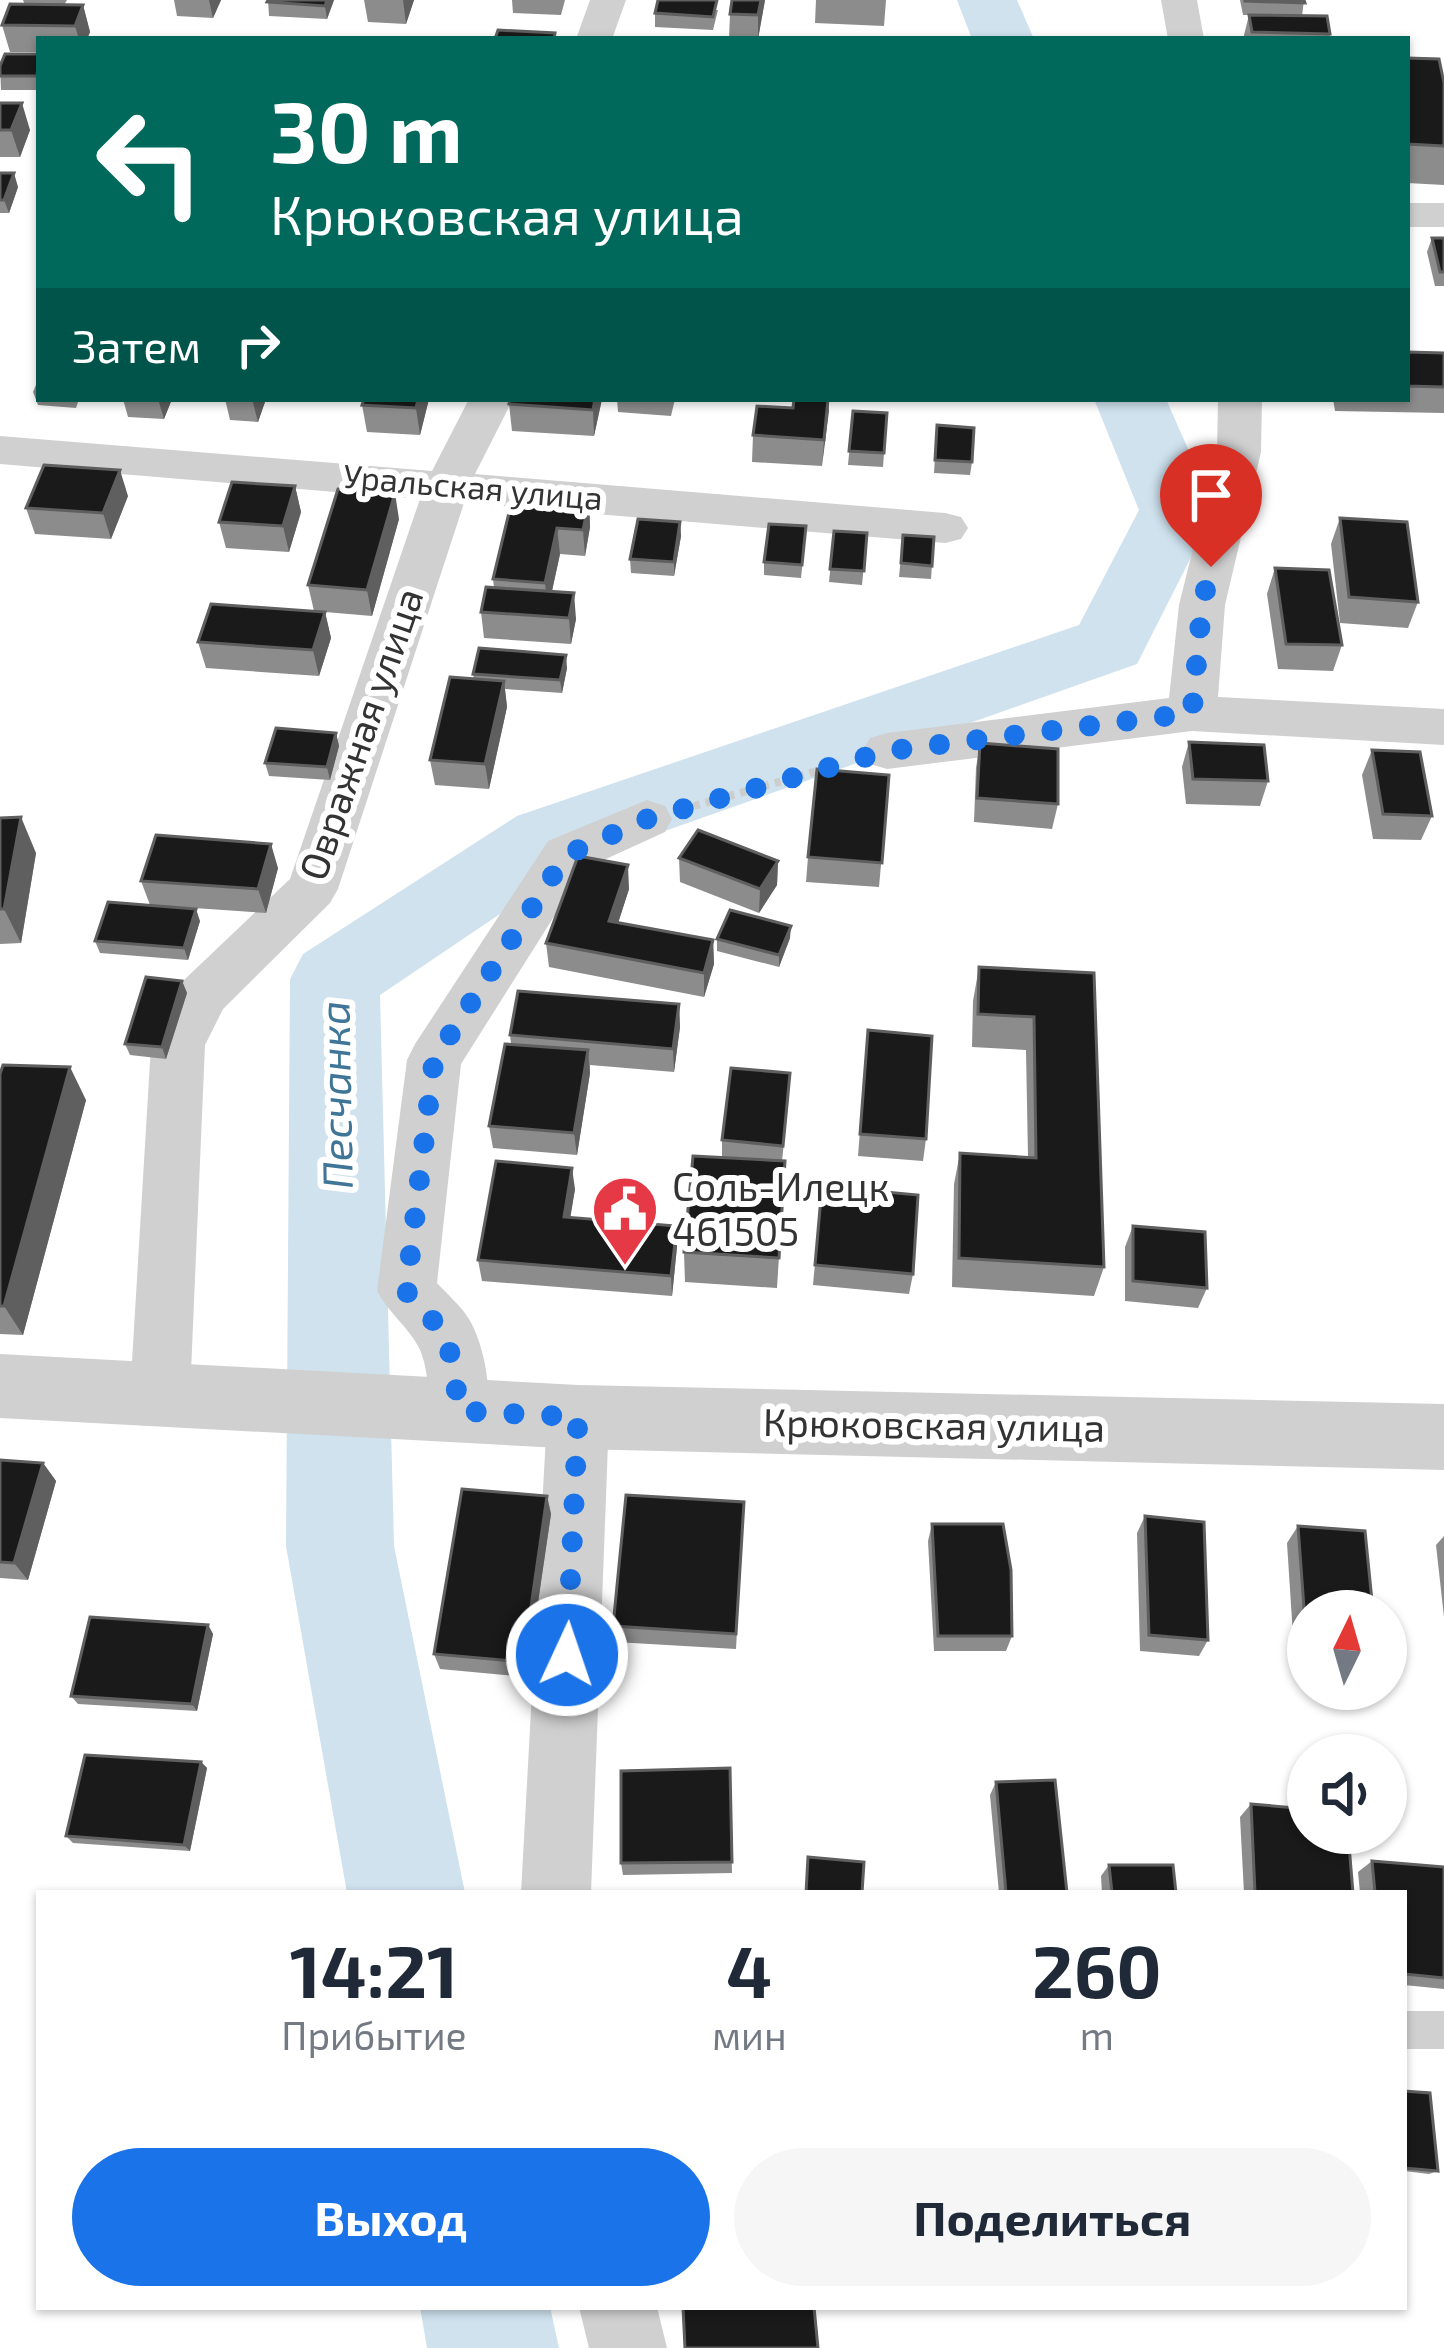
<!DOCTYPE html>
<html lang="ru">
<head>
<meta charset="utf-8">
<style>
  body { margin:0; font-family:"Exo 2",sans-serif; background:#f6f6f7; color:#1f2937; height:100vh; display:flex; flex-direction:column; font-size:45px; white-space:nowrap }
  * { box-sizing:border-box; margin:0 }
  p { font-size:39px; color:#747a83 }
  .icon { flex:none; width:66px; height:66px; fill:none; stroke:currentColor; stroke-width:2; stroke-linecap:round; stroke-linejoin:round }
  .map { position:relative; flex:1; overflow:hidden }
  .side { position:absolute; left:36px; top:1890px; width:1371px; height:420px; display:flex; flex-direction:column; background:#fff; border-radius:0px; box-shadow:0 3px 9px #0004 }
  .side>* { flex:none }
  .banner { position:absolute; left:36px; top:36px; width:1374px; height:366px; border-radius:0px; box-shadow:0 3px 9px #0004; background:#00695c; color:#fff; overflow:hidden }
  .needle { width:78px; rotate:5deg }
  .controls { position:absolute; left:1287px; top:1590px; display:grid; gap:24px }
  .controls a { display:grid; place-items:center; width:120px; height:120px; border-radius:50%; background:#fff; box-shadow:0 3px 9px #0004; font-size:60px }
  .pin { position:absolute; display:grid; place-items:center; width:102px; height:102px; color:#fff; margin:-123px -51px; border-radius:50% 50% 50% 0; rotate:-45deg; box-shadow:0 0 12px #0007 }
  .pin .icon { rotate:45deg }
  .me { position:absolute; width:132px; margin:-66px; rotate:3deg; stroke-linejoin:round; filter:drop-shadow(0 0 9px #0008) }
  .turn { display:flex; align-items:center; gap:42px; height:252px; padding:0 36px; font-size:54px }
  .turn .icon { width:156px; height:156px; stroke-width:2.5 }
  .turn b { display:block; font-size:84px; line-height:102px }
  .then { display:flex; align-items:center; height:114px; padding:0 36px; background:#0003; gap:24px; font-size:45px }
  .eta { display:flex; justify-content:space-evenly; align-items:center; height:204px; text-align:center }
  .eta b { font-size:72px; font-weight:700; line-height:84px }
  .primary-button { display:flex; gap:24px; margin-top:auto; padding:24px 36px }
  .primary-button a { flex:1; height:138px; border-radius:72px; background:#1a73e8; color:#fff; font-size:48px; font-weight:700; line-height:138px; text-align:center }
  .primary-button a+a { background:#f6f6f7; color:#1f2937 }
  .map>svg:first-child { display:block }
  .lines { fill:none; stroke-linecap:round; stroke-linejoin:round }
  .river { fill:#cfe2ee; fill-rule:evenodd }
  .path { stroke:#cdcdcd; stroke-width:8; stroke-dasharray:6 6; stroke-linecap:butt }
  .service { fill:#d0d0d0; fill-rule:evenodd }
  .minor { fill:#d0d0d0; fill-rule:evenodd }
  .tertiary { fill:#d0d0d0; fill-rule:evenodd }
  .wall { fill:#8c8c8c }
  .shaded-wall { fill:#5f5f5f }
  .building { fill:#1a1a1a; stroke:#5f5f5f; stroke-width:3 }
  .route { stroke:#1a73e8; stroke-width:21; stroke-dasharray:0 37.8 }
  .labels { text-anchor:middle; stroke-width:12; stroke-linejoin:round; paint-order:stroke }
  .far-street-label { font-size:33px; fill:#333; stroke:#fff }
  .street-label { font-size:39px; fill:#333; stroke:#fff }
  .poi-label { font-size:39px; fill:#333; stroke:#fff; text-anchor:start }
  .water-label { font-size:42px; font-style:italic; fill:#3f7597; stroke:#fff }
</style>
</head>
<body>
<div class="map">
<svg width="1444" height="2348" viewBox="0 0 1444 2348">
  <rect width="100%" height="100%" fill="#fff"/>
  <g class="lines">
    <g class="river">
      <polygon points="957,0 1017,0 1034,39 972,39"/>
      <polygon points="1094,399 1166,399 1215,510 1137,664 577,862 380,995 394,1546 465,1893 347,1893 286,1546 290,979 303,954 517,816 1079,625 1139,510"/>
      <polygon points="420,2307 550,2307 559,2348 427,2348"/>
    </g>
    <polyline class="path" points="694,806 842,764"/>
    <rect class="service" x="1404" y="2011" width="40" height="38"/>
    <g class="minor">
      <polygon points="590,0 626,0 612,39 576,39"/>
      <polygon points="1161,0 1197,0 1204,39 1168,39"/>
      <rect x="1407" y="203" width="37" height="24"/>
      <polygon points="469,399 513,399 475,474 945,513 961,517 968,528 961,539 945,543 464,503 338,889 330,903 223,1009 205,1045 190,1395 182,1415 160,1423 138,1415 130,1395 151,1045 184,980 290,879 420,499 0,464 0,436 432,471"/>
      <polygon points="1218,399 1262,399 1261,452 1225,605 1218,697 1444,709 1444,745 1192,731 887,769 870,764 862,751 870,738 887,733 1169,698 1179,605 1217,452"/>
      <path d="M647 800 665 806 672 819 665 832 584 869 461 1064 437 1283C448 1295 461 1306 469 1319 486 1348 495 1402 482 1431L460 1439 438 1431C426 1404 431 1370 418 1346 407 1326 388 1312 377 1291L407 1060 415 1044 548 841Z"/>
      <polygon points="578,1389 600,1397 609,1417 591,1893 521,1893 547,1417 556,1397"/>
      <polygon points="579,2307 657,2307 667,2348 589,2348"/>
    </g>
    <polygon class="tertiary" points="0,1354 578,1385 1444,1404 1444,1470 578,1449 0,1418"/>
  </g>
  <g class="wall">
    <polygon points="23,0 67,0 64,5 83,5 90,32 87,39 39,39 39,52 10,52 2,25 25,5"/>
    <polygon points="174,0 221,0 213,18 177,16"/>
    <polygon points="268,0 334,0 327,19 269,16"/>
    <polygon points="364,0 414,0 406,24 368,22"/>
    <polygon points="512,0 565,0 561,15 513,13"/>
    <polygon points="765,0 758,39 729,39 730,14"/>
    <polygon points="816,0 886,0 884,26 815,23"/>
    <polygon points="1240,0 1304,0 1302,16 1330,34 1329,39 1243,39 1249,15 1243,15"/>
    <polygon points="718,10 713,30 655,27 655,13"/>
    <polygon points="39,54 39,90 1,90 0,66"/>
    <polygon points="1407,58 1444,83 1444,185 1407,183"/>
    <polygon points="0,103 30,130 20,157 0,157"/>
    <polygon points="0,173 18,187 9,213 0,213"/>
    <polygon points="1432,238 1444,238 1444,286 1435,286 1427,252"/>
    <polygon points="1407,352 1444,353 1444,413 1335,411 1333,399 1407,399"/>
    <polygon points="39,378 39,399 79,399 76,408 38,405 33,392"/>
    <polygon points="123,399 172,399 164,419 128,417"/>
    <polygon points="225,399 266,399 258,422 230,420"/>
    <polygon points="429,399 420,435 367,432 362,405"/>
    <polygon points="510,399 602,399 594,436 512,431 509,404"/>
    <polygon points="617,399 675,399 671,416 618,412"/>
    <polygon points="794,399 829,399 822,466 752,462 753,435 793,408"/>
    <polygon points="853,411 887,413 883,467 848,465"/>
    <polygon points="937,425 972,462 970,475 934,473"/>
    <polygon points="295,486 301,512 289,552 226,548 219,522"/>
    <polygon points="128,496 111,539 35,534 26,508"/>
    <polygon points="589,501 590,527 585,556 560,554 552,591 576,619 571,644 484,638 481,612 494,588 493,579"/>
    <polygon points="1340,518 1418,602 1408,628 1340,623 1331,544"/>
    <polygon points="399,519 372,616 325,612 331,638 319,676 206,668 198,642 314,611 308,585"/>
    <polygon points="680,522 681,536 674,576 631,573 630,559"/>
    <polygon points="834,531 867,533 862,585 829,582"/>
    <polygon points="903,535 934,537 931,579 899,577"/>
    <polygon points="805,540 801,578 764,575 764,562"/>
    <polygon points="1275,568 1342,645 1333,671 1278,669 1267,594"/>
    <polygon points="567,668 562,693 505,689 507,707 489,789 435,785 430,760 474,679 473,674"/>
    <polygon points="336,733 339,746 330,780 269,776 265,763"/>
    <polygon points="1189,742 1268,781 1260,806 1186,804 1182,767"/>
    <polygon points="980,743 1058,804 1052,829 974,822 976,768"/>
    <polygon points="1372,750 1432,816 1421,840 1373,839 1362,775"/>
    <polygon points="889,775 879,887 806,882 808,857"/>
    <polygon points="0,818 36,853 21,943 0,944"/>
    <polygon points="679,858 778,861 777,885 759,913 680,882"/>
    <polygon points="278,868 266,913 150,905 141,881"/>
    <polygon points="629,889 618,923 713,940 714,964 704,997 549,967 546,943"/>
    <polygon points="200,921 188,960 100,953 95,941"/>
    <polygon points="790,938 779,967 717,951 717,939"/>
    <polygon points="979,967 1094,973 1104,1267 1094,1296 952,1287 954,1184 960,1153 1028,1157 1026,1050 972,1047 973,1001"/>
    <polygon points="182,981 187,993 166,1059 130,1055 125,1044"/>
    <polygon points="679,1004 680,1027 674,1072 590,1065 590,1073 577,1155 493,1148 489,1126 511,1044 510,1035"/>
    <polygon points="868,1030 926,1139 923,1161 858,1156"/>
    <polygon points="0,1074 86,1100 23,1335 0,1334"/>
    <polygon points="789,1096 782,1161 785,1161 777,1288 685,1282 684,1252 722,1157 722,1140"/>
    <polygon points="822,1186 913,1274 909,1294 813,1285"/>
    <polygon points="575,1189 570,1217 677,1247 672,1296 482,1281 478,1260"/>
    <polygon points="1133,1226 1207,1288 1198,1308 1125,1301 1125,1247"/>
    <polygon points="0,1460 43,1463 56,1481 28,1580 0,1578"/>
    <polygon points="547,1496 551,1514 527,1677 440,1669 434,1654"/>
    <polygon points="744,1502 736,1649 615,1642 613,1626"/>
    <polygon points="1145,1516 1208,1640 1199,1656 1140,1651 1137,1533"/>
    <polygon points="932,1524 1012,1636 1006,1651 934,1651 928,1541"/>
    <polygon points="1298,1526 1308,1611 1308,1652 1294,1651 1287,1543"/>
    <polygon points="1444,1536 1444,1617 1436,1545"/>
    <polygon points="208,1625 213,1634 197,1711 78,1704 71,1696"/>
    <polygon points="201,1762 207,1768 190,1851 73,1843 66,1836"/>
    <polygon points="730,1768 732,1873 623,1875 621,1863"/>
    <polygon points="996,1782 1067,1893 999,1893 990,1795"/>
    <polygon points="1251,1804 1353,1893 1244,1893 1240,1817"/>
    <polygon points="1372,1861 1444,1867 1444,1989 1404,1985 1404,1893 1360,1893 1358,1872"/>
    <polygon points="1109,1865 1176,1893 1102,1893 1101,1876"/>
    <polygon points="1404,2091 1438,2171 1429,2174 1404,2171"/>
  </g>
  <g class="shaded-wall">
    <polygon points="209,0 221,0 213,18"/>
    <polygon points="327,0 334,0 327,19 325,6"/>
    <polygon points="403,0 414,0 406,24"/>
    <polygon points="761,0 765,0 758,39 758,15"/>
    <polygon points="83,5 90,32 87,39 79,39 75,26"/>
    <polygon points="22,103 30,130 20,157 11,130"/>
    <polygon points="14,173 18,187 9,213 4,200"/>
    <polygon points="158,399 172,399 164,419"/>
    <polygon points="252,399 266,399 258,422"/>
    <polygon points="418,399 429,399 420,435 416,408"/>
    <polygon points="595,399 602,399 594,436 593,410"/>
    <polygon points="828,399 829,411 822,466 824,440"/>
    <polygon points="120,470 128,496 111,539 103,513"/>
    <polygon points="295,486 301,512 289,552 283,526"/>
    <polygon points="395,493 399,519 372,616 367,590"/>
    <polygon points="589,501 590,527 585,556 583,530"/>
    <polygon points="680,522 681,536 674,576 674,562"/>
    <polygon points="557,528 560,554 548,609 545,583"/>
    <polygon points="574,593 576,619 571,644 569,618"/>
    <polygon points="325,612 331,638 319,676 313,650"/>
    <polygon points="566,655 567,668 562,693 560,680"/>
    <polygon points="504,681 507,707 489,789 485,764"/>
    <polygon points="336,733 339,746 330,780 327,767"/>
    <polygon points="21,817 36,853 21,943 4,909"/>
    <polygon points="271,844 278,868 266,913 258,889"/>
    <polygon points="778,861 777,885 759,913 760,889"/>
    <polygon points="628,865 629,889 611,945 609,921"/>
    <polygon points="196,909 200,921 188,960 184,948"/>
    <polygon points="791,926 790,938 779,967 779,955"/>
    <polygon points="713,940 714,964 704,997 704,973"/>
    <polygon points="182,981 187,993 166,1059 162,1047"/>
    <polygon points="679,1004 680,1027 674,1072 673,1049"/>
    <polygon points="588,1050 590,1073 577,1155 574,1133"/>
    <polygon points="70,1067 86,1100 23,1335 4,1306"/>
    <polygon points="572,1168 575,1189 567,1238 564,1217"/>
    <polygon points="677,1226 677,1247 672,1296 671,1276"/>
    <polygon points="43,1463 56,1481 28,1580 14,1563"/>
    <polygon points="547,1496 551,1514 527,1677 523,1662"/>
    <polygon points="208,1625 213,1634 197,1711 192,1704"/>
    <polygon points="201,1762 207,1768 190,1851 184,1845"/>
  </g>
  <g class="building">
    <polygon points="268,0 327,0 325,6 267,2"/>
    <polygon points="658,0 717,0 713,17 655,13"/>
    <polygon points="732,0 761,0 758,15 730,14"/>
    <polygon points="1245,0 1304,0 1305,3 1245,1"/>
    <polygon points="10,4 83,5 75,26 2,25"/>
    <polygon points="1249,15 1327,16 1330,34 1252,32"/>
    <polygon points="498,30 555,33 554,39 495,39"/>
    <polygon points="5,54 39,54 37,76 0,76 0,66"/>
    <polygon points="1407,58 1439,59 1444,83 1444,146 1407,144"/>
    <polygon points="0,103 22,103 11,130 0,130"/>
    <polygon points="0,173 14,173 4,200 0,200"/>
    <polygon points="1432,238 1444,238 1444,272 1440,272"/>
    <polygon points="1407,352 1444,353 1444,387 1407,386"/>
    <polygon points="364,399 418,399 416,408 362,405"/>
    <polygon points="510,399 595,399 593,410 509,404"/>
    <polygon points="794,399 828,399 824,440 753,435 757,406 793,408"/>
    <polygon points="853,411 887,413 884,453 849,451"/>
    <polygon points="937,425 974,428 972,462 935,460"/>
    <polygon points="44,465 120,470 103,513 26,508"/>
    <polygon points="232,482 295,486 283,526 219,522"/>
    <polygon points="338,489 395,493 367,590 308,585"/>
    <polygon points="513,496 589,501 583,530 557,528 545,583 493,579"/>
    <polygon points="1340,518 1407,522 1418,602 1349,597"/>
    <polygon points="638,519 680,522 674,562 630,559"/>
    <polygon points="769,524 806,526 802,565 764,562"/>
    <polygon points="834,531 867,533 864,571 830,569"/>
    <polygon points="903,535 934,537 932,566 901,563"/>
    <polygon points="1275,568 1329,570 1342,645 1286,644"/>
    <polygon points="486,587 574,593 569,618 481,612"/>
    <polygon points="211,604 325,612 313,650 198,642"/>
    <polygon points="479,648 566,655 560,680 473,674"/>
    <polygon points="450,677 504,681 485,764 430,760"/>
    <polygon points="276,728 336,733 327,767 265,763"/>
    <polygon points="1189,742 1264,745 1268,781 1193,779"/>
    <polygon points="980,743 1058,749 1058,804 977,798"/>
    <polygon points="1372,750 1420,752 1432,816 1383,814"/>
    <polygon points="817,769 889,775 882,863 808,857"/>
    <polygon points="21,817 4,909 0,909 0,818"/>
    <polygon points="698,830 778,861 760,889 679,858"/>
    <polygon points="156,835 271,844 258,889 141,881"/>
    <polygon points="578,856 628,865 609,921 713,940 704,973 546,943"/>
    <polygon points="108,902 196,909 184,948 95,941"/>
    <polygon points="730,910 791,926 779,955 717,939"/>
    <polygon points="979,967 1094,973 1104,1267 959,1258 960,1153 1036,1158 1034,1017 978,1014"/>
    <polygon points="146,977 182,981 162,1047 125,1044"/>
    <polygon points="518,991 679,1004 673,1049 510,1035"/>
    <polygon points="868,1030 932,1036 926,1139 860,1134"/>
    <polygon points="505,1044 588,1050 574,1133 489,1126"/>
    <polygon points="3,1065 70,1067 4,1306 0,1306 0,1074"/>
    <polygon points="731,1068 790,1073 783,1146 722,1140"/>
    <polygon points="693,1156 785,1161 779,1258 684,1252"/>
    <polygon points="496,1161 572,1168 564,1217 677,1226 671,1276 478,1260"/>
    <polygon points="822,1186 918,1195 913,1274 815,1265"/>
    <polygon points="1133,1226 1205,1232 1207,1288 1133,1281"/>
    <polygon points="0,1460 43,1463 14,1563 0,1562"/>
    <polygon points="462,1489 547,1496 523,1662 434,1654"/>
    <polygon points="626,1495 744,1502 736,1634 613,1626"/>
    <polygon points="1145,1516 1204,1522 1208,1640 1149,1635"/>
    <polygon points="932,1524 1003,1524 1011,1570 1012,1636 938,1636"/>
    <polygon points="1298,1526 1365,1531 1373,1611 1308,1611 1308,1635 1306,1635"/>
    <polygon points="90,1617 208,1625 192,1704 71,1696"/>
    <polygon points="85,1755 201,1762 184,1845 66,1836"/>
    <polygon points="730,1768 732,1862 621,1863 621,1771"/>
    <polygon points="1055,1780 1067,1893 1006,1893 996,1782"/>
    <polygon points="1251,1804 1308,1809 1308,1833 1348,1833 1353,1893 1255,1893"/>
    <polygon points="808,1857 864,1862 862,1893 806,1893"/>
    <polygon points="1372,1861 1444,1867 1444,1978 1404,1974 1404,1893 1375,1893"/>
    <polygon points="1109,1865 1173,1865 1176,1893 1112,1893"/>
    <polygon points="1404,2091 1430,2093 1438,2171 1404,2168"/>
    <polygon points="683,2307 814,2307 818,2348 685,2348"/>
  </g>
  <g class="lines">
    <polyline class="route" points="567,1655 578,1417 460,1411 447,1336 406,1291 434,1060 566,855 647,819 887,751 1192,713 1202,605 1211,567"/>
  </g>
  <defs>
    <g id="civic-pin" transform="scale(3.45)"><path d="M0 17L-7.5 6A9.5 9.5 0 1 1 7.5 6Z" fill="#e63946" stroke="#fff"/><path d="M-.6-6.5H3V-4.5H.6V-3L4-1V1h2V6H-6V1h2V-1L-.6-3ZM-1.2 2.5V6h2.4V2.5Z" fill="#fff"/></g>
  </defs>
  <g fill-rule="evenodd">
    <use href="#civic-pin" x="625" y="1209"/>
  </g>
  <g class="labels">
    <g class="far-street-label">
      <text transform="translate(473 487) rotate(5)" y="12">Уральская улица</text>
    </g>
    <g class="street-label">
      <text transform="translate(361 734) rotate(-71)" y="14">Овражная улица</text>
      <text transform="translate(934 1425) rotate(1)" y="14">Крюковская улица</text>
    </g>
    <g class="poi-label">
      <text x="672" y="1201">Соль-Илецк<tspan x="672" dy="45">461505</tspan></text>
    </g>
    <g class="water-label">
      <text transform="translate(336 1095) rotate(-91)" y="15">Песчанка</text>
    </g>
  </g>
</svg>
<div class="controls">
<a><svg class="needle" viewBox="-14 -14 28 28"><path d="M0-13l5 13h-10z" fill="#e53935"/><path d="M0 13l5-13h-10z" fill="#747a83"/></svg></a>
<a><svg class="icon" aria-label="sound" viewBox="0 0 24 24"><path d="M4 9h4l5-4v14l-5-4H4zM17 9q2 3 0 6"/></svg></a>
</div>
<div class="pin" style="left:1211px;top:567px;background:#d93025"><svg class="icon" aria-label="arrive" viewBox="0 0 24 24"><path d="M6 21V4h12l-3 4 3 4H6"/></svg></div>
<svg class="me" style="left:567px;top:1655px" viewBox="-20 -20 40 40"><circle r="17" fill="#1a73e8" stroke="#fff" stroke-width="3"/><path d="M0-11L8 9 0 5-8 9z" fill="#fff"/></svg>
<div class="banner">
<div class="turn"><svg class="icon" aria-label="left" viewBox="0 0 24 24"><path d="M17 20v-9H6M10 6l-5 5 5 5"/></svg><div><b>30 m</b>Крюковская улица</div></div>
<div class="then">Затем<svg class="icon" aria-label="right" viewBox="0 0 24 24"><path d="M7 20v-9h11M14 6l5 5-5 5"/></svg></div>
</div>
<section class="side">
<div class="eta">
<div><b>14:21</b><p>Прибытие</p></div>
<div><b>4</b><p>мин</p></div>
<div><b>260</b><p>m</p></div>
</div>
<div class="primary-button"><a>Выход</a><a>Поделиться</a></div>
</section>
</div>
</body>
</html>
